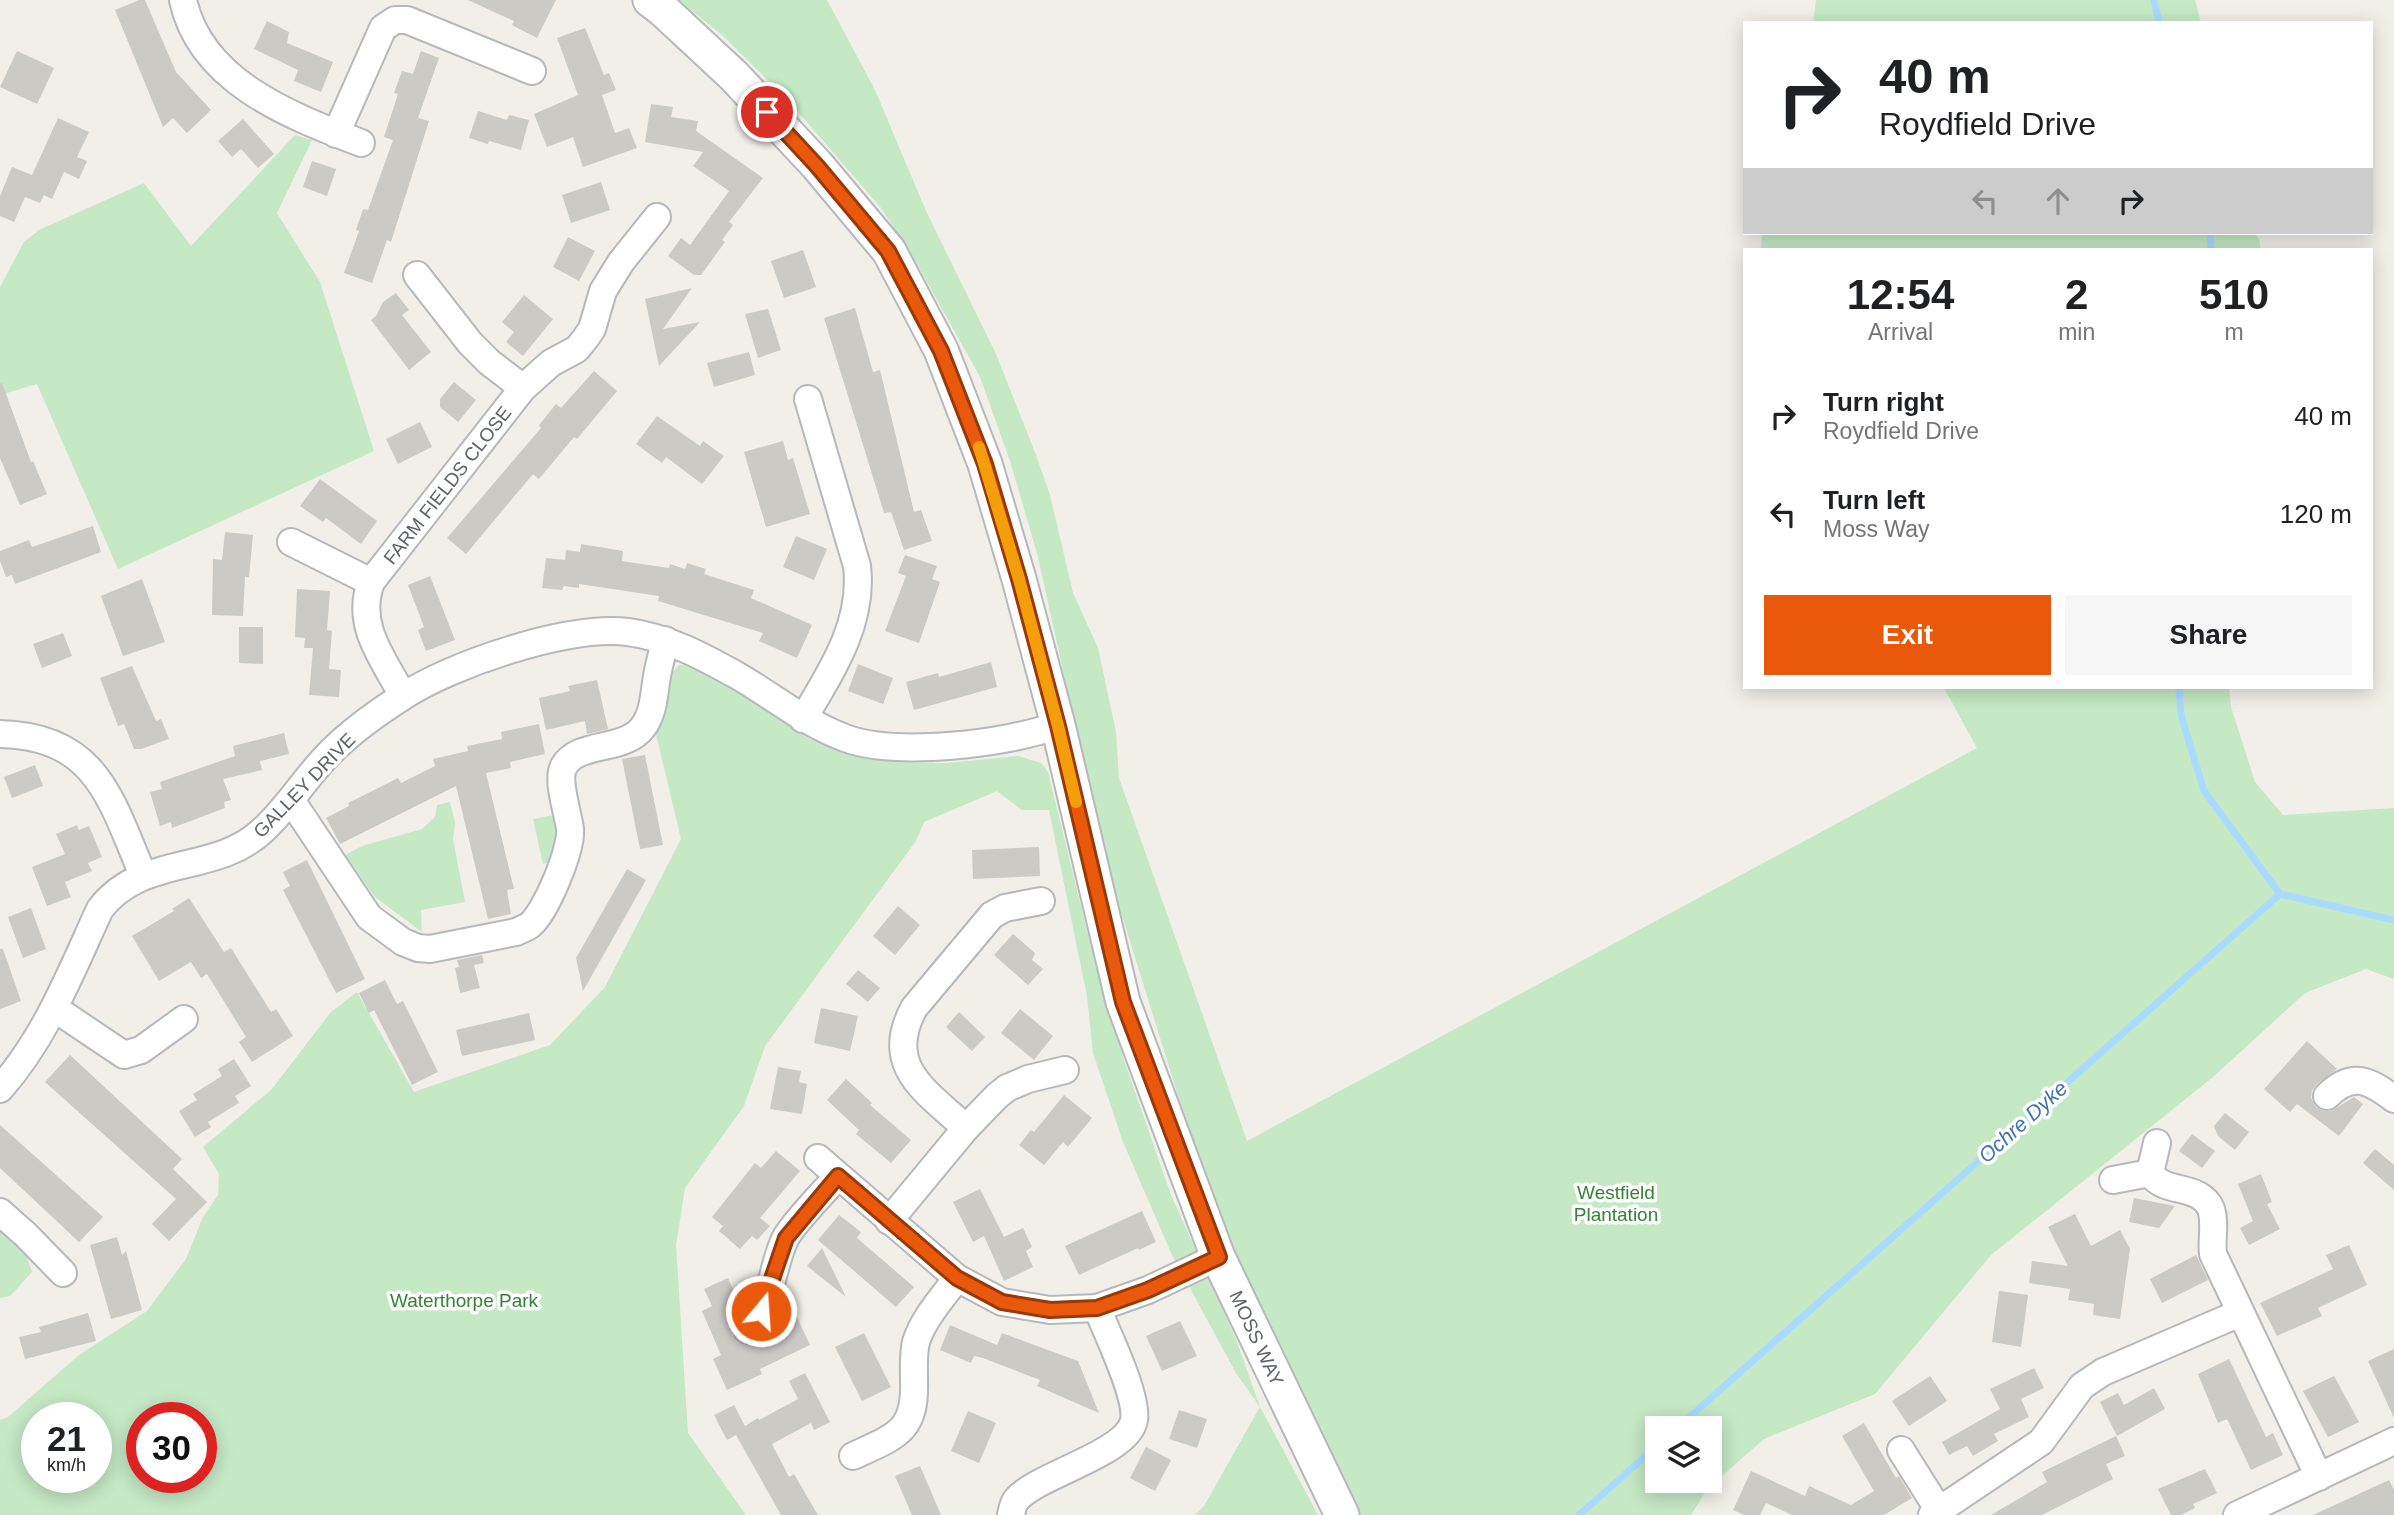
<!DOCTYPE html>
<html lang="en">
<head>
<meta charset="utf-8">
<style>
  body { margin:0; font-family:Helvetica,sans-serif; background:#f6f6f6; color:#202124; height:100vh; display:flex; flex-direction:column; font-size:26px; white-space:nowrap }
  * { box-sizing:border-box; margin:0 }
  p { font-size:23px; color:#757577 }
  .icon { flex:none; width:38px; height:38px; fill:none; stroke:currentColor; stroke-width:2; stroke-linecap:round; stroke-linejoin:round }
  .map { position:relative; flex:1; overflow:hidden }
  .sheet { position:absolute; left:1743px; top:248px; width:630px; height:441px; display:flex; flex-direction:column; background:#fff; border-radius:0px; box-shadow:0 4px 18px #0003 }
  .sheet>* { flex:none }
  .banner { position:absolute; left:1743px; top:21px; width:630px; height:214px; border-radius:0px; box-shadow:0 4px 18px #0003; background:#fff; color:#202124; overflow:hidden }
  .fabs { position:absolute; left:1645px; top:1416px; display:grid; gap:14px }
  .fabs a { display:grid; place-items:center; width:77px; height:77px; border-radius:0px; background:#fff; box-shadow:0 4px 18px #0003; font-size:35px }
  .speed { position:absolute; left:21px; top:1402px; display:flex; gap:14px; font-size:35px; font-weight:700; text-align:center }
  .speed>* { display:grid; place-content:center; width:91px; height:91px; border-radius:50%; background:#fff; box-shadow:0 4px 18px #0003; line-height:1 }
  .speed small { font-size:18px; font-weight:400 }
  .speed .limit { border:10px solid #d22; background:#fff; color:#111 }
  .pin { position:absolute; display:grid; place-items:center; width:60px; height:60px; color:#fff; margin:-30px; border:4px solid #fff; border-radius:50%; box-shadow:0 2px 7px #0007 }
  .me { position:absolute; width:77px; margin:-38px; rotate:18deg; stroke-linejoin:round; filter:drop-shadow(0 0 5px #0008) }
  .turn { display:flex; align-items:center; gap:24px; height:147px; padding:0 21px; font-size:32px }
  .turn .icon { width:91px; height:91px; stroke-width:2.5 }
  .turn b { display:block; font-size:49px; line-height:60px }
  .lanes { display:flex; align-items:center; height:66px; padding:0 21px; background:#0003; justify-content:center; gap:35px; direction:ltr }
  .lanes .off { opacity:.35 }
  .eta { display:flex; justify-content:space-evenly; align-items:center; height:119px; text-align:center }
  .eta b { font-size:42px; font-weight:600; line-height:49px }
  .button { display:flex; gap:14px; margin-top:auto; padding:14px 21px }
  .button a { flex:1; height:80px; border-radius:0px; background:#ea580c; color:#fff; font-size:28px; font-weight:600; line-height:80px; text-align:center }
  .button a+a { background:#f6f6f6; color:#202124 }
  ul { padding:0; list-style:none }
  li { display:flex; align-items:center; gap:21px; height:98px; padding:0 21px }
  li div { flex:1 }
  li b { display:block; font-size:26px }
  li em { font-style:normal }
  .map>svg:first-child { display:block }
  .green { fill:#c5e8c5; fill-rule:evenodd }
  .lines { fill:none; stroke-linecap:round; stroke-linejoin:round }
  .stream { stroke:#aadaff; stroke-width:7 }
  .building { fill:#cccac5 }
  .minor-casing { stroke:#b5b8bc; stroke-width:30 }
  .tertiary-casing { stroke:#b5b8bc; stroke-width:37 }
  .minor { stroke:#fff; stroke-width:26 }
  .tertiary { stroke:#fff; stroke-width:33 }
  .route-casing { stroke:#983908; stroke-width:18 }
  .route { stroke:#ea580c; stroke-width:12 }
  .slow { stroke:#f59e0b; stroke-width:12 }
  .labels { text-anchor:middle; stroke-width:7; stroke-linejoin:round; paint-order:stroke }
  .street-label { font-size:19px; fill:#5f6368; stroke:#fff }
  .park-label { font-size:19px; fill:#348238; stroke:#fff }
  .water-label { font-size:21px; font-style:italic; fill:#4174aa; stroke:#fff }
</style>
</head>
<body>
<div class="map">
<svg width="2394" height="1515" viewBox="0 0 2394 1515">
  <rect width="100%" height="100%" fill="#f1efe8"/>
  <g class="green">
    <path d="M678 0H827L875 90 926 211 996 354 1036 455 1050 495 1073 593 1098 648 1116 732 1119 778 1247 1141 1977 748 1944 688H2229L2231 707 2255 782 2283 815 2394 808V979L2366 969 2305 993 2213 1077 1991 1255 1875 1394 1764 1439 1707 1489 1691 1515H1359L1243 1275 1220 1223 1197 1157 1106 864 1037 553 1010 461 980 377 917 264 881 208 787 99 722 35ZM1657 1428H1710V1480H1657Z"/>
    <polygon points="1816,0 2195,0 2201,23 1813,23"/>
    <polygon points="295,135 312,140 277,213 320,282 374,451 118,569 37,384 0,395 0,287 24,242 39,230 144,183 191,246"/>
    <polygon points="1762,233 2254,233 2259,239 2261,250 1761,250"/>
    <path d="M679 665 698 666 810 739 848 753 893 762 947 763 1018 756 1041 763 1048 772 1090 943 1125 1063 1171 1195 1236 1339 1260 1407 1318 1515H1195L1204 1506 1260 1407 1236 1373 1172 1255 1123 1142 1093 1053 1087 996 1049 810H1022L997 791 924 822 916 841 765 1046 744 1106 685 1188 676 1245 688 1433 746 1515H0V1420L8 1417 79 1355 147 1311 186 1259 203 1217 218 1195 219 1174 203 1147 272 1089 330 1013 357 992 414 1092 550 1045 605 987 681 839 655 730 665 681ZM37 1418H96V1477H37ZM142 1418H201V1477H142Z"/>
    <polygon points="450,802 455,823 453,839 465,902 421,910 422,932 375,897 345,855 362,846 422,829 435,817 437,805"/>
    <polygon points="559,814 557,859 543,864 533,819"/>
    <polygon points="0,1230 23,1247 32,1272 10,1296 0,1298"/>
  </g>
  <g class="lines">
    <g class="stream">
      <polyline points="2154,0 2159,23"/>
      <polyline points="2210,233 2211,250"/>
      <polyline points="2179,688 2181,715 2204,791 2280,894"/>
      <polyline points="1677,1428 2280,894 2394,920"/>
      <polyline points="1579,1515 1657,1446"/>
    </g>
  </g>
  <g class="building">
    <polygon points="139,0 145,0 176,72 211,110 187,133 173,118 163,127 115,10"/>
    <polygon points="468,0 556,0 537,38 512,25 514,21"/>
    <polygon points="267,21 289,32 287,43 333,62 321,92 294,81 298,70 254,49"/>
    <polygon points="585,28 604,75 609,73 616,90 602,95 615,133 629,128 637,148 583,167 573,137 547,147 534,114 578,95 557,38"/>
    <polygon points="17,51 54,68 37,104 0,87"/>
    <polygon points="421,51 439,58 418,118 429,121 391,242 387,240 372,283 344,273 359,231 356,230 363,209 368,210 393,140 384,137 398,94 394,93 402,71 413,74"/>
    <polygon points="651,104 673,107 671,117 698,121 696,131 763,178 729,222 733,225 722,240 725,242 701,275 694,275 668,256 681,238 690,245 729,191 693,166 703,152 645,142"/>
    <polygon points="478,111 507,120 509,115 529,120 521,150 489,141 488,144 469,138"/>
    <polygon points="58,118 89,132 77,157 87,161 79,179 64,172 52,199 44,195 40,203 25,197 14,222 0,216 0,196 12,167 32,175"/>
    <polygon points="243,119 274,154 258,168 241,149 232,157 218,141"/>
    <polygon points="312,161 336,169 327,196 303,187"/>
    <polygon points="601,182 610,210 571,223 562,195"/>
    <polygon points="568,237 595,251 579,281 553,267"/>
    <polygon points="803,250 816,287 784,298 771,261"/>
    <polygon points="692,288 663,329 700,322 659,366 645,299"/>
    <polygon points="396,293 409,310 402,315 431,352 409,370 371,320 376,316 383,302"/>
    <polygon points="524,295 553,319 523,356 506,342 514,332 502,322"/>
    <polygon points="855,308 873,372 880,370 914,512 921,510 932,541 904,550 891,512 884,513 824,318"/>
    <polygon points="768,309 781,350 758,358 745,314"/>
    <polygon points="749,352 755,375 714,387 707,363"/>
    <polygon points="594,371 617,391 577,439 574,437 539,479 533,474 466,554 447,538 541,428 539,425 556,404 561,408"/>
    <polygon points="454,382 476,400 458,422 440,407 440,399"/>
    <polygon points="2,383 31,462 33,461 47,494 20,505 0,458 0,384"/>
    <polygon points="657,416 700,446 703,441 724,456 702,484 666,457 662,463 636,444"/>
    <polygon points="420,422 432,447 398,464 386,439"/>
    <polygon points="783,441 788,460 793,458 810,514 766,527 744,452"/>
    <polygon points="320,479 377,521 361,544 326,518 323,522 300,506"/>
    <polygon points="93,526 101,552 15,584 12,575 6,577 0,561 0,551 29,540 32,547"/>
    <polygon points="225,532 253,535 249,577 245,577 243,616 212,615 213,559 222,560"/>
    <polygon points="796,536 827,549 814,580 783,567"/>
    <polygon points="581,544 623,551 622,561 669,568 670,564 685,569 687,563 706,569 704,574 754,590 751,598 812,625 797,658 759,641 763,633 658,601 659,596 579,584 579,588 564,586 562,590 542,588 546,558 565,560 566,550 580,552"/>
    <polygon points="905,555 937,566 932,579 940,582 919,643 885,631 906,576 898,573"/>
    <polygon points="430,576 455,640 426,651 418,630 424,627 408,585"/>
    <polygon points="142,579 165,642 123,656 101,596"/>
    <polygon points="297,589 330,591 327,630 332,631 329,669 341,670 339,697 309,695 313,648 304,648 305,638 295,637"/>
    <polygon points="239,627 263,627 263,664 239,663"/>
    <polygon points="63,633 72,656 42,668 33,644"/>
    <polygon points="991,662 997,687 914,710 906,682 938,673 939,677"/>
    <polygon points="858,664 893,678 883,704 848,691"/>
    <polygon points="132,666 156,721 161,719 169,739 141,749 134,749 124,724 118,726 100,678"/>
    <polygon points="597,680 608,729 587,734 585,721 546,730 539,698 570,691 568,686"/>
    <polygon points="539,724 545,754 510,762 511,768 486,773 514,889 507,890 511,914 488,919 456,786 340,844 326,818 349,806 348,803 398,778 401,783 435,766 433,759 468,751 467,746 502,739 501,732"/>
    <polygon points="284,733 289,754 260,761 262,770 223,779 231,800 224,802 225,808 172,828 171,822 160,826 150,792 162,789 160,782 235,756 233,746"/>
    <polygon points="645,755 663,845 640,849 622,759"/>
    <polygon points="35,765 43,786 12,798 4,777"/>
    <polygon points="77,825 79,830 89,826 102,857 88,863 92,871 65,882 71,897 47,906 32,867 65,854 56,834"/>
    <polygon points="1039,847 1040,876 973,879 972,850"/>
    <polygon points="307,860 365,979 336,993 283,890 290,886 283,872"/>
    <polygon points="627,869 646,880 583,991 576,958"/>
    <polygon points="189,898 224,952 231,948 271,1012 276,1009 293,1036 252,1062 239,1042 246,1037 207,974 201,978 191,962 159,981 132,936 174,911 172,909"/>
    <polygon points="898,906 920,925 895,955 873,936"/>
    <polygon points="31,908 46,949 23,958 8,917"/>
    <polygon points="1013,934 1035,953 1032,960 1043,969 1028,985 994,955"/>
    <polygon points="0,949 3,949 21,1001 0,1009"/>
    <polygon points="482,955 484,963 474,965 480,988 460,993 455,968 459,967 457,960"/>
    <polygon points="858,970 880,988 868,1002 846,984"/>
    <polygon points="385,980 397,1004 403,1001 438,1072 412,1085 374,1010 369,1013 359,993"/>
    <polygon points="821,1008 858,1016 850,1051 814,1043"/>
    <polygon points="1020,1009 1053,1036 1034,1060 1001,1033"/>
    <polygon points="959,1012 985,1037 972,1051 946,1027"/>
    <polygon points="529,1013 535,1040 462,1056 456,1030"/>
    <polygon points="2307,1041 2337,1069 2317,1084 2312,1090 2311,1098 2316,1107 2323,1111 2331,1111 2354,1097 2363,1104 2339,1136 2297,1104 2290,1112 2264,1089"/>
    <polygon points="70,1055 182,1159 173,1169 207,1202 169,1241 152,1224 176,1199 45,1082"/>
    <polygon points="234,1059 251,1086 235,1096 239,1103 208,1122 211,1127 195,1137 179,1111 197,1100 193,1094 222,1076 218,1069"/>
    <polygon points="778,1067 801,1071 799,1082 807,1084 802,1114 770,1109"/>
    <polygon points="846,1079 872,1103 870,1105 911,1140 891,1163 856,1134 859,1130 827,1100"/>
    <polygon points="1064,1095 1092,1118 1068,1147 1063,1142 1044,1165 1019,1145 1031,1130 1034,1132"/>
    <polygon points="2225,1113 2249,1132 2235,1150 2218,1136 2214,1126"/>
    <polygon points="0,1125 103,1217 79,1242 0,1168"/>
    <polygon points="2192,1134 2215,1151 2202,1168 2179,1151"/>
    <polygon points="2375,1149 2394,1165 2394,1190 2363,1163"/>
    <polygon points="776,1151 800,1171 760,1218 770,1226 757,1240 752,1236 740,1249 719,1231 723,1226 712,1217 755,1163 761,1168"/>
    <polygon points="2261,1174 2272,1202 2267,1204 2280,1229 2249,1245 2240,1228 2253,1221 2238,1184"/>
    <polygon points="980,1189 1004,1237 1023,1228 1032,1247 1026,1251 1033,1267 1004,1281 984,1236 973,1242 953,1202"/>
    <polygon points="2134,1198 2175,1206 2159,1228 2129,1222"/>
    <polygon points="1142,1211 1156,1242 1139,1250 1138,1248 1079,1275 1065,1246"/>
    <polygon points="2075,1214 2091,1246 2120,1230 2130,1249 2120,1319 2093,1315 2094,1304 2068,1300 2070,1289 2029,1283 2032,1261 2068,1266 2048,1227"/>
    <polygon points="839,1215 861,1232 857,1238 914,1287 896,1307 818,1240"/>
    <polygon points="117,1237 122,1255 126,1251 142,1310 111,1319 90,1245"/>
    <polygon points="2349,1245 2367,1285 2318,1308 2322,1316 2277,1336 2260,1303 2333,1269 2326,1255"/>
    <polygon points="822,1248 846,1297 807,1266"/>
    <polygon points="2196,1255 2208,1280 2162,1303 2150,1279"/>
    <polygon points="728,1278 743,1311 732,1327 732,1335 737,1342 744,1345 752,1345 767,1332 773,1321 794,1311 810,1345 760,1369 762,1374 727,1390 713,1359 721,1355 702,1311 712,1306 704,1289"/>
    <polygon points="1999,1291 2028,1295 2021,1347 1992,1342"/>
    <polygon points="88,1313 96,1341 25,1359 19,1337 41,1332 39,1327"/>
    <polygon points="1180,1321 1197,1356 1162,1371 1146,1336"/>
    <polygon points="950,1325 997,1345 1002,1333 1078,1361 1099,1413 1037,1386 1040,1380 983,1358 974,1356 971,1363 940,1350"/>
    <polygon points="864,1333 891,1387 862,1401 835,1347"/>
    <polygon points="2394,1349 2394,1418 2368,1361"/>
    <polygon points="2229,1359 2266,1437 2273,1433 2283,1455 2251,1470 2227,1419 2218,1423 2198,1374"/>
    <polygon points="2034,1368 2044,1388 2021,1399 2029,1417 1994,1434 1998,1441 1973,1456 1967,1446 1949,1455 1942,1442 2000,1409 1990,1389"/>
    <polygon points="805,1373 830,1422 814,1430 811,1423 772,1444 789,1477 794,1474 818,1515 781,1515 736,1435 727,1440 714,1415 734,1405 745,1426 758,1418 759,1420 798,1399 789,1381"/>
    <polygon points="1930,1376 1947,1401 1909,1426 1892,1401"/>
    <polygon points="2334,1376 2359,1422 2328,1437 2303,1391"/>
    <polygon points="2154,1388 2165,1409 2117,1436 2100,1402 2118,1393 2124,1405"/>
    <polygon points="1179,1410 1207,1419 1197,1448 1169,1439"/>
    <polygon points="968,1411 996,1423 979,1463 951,1451"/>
    <polygon points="1864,1423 1896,1478 1899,1476 1912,1498 1884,1515 1792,1515 1766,1503 1760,1515 1744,1515 1733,1510 1751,1471 1805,1496 1809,1486 1851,1505 1874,1491 1842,1436"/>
    <polygon points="2116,1436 2125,1456 2106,1464 2113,1479 2042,1515 1991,1515 2047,1482 2042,1472"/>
    <polygon points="1146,1447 1171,1460 1155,1491 1130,1478"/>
    <polygon points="920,1466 941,1515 912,1515 895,1476"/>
    <polygon points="2205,1469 2217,1493 2193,1504 2195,1508 2181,1515 2171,1515 2158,1489"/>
    <polygon points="2389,1480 2394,1490 2394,1515 2313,1515"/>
  </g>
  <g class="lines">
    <g class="minor-casing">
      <g id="minor">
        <path d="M183 0C201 83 292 116 361 143"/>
        <polyline points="336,134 383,28 395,20 407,20 532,71"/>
        <polyline points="417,275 470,343 489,362 523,388"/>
        <polyline points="291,542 371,582"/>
        <path d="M403 696C383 658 355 626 371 582L523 388 551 363 577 349 585 339 592 329 603 291 621 262 657 217"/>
        <path d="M803 719C831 672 864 623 857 566L808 399"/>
        <path d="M0 734C97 736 111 800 143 875"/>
        <path d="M291 800 369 917 403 942 418 948 430 949 516 932C520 930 526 928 530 925 546 912 572 849 570 829 568 812 556 780 564 766 578 741 625 752 643 727 654 713 654 693 657 676 659 664 663 652 665 640"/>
        <polyline points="54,1008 124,1055 141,1050 184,1019"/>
        <path d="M0 1089C46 1037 71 972 100 909 142 854 215 875 262 831 290 806 309 771 337 746 356 728 380 711 402 697 452 664 568 625 628 632 667 637 704 657 738 676 774 697 805 723 845 738 896 757 1007 744 1058 725"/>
        <path d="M2327 1096C2352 1071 2369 1080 2394 1099"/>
        <path d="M966 1128C927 1092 882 1067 914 1008L992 915 1005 908 1041 901"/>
        <path d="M2157 1143 2150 1173C2164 1195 2200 1183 2211 1209 2216 1223 2211 1240 2213 1254L2319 1477"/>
        <polyline points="818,1158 957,1278 1002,1302 1050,1310 1097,1308 1148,1290 1218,1257"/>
        <polyline points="2113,1180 2150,1173"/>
        <polyline points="0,1212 26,1235 63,1273"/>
        <polyline points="889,1221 966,1128 997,1096 1007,1088 1028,1079 1065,1070"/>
        <path d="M747 1330C772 1308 771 1268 785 1239 793 1223 825 1191 838 1176"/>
        <polyline points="1901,1450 1938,1509"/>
        <path d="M853 1456C896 1436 916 1432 914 1380 914 1367 913 1354 916 1342 923 1319 943 1297 957 1278"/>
        <path d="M1011 1515C1012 1510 1013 1504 1016 1500 1038 1474 1128 1454 1134 1420 1138 1396 1107 1333 1097 1308"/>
        <polyline points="1932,1515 2041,1442 2082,1386 2103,1372 2240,1313"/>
        <polyline points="2237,1515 2394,1441"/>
      </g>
    </g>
    <g class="tertiary-casing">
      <polyline id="tertiary" points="650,0 663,10 734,76 817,165 889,251 941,350 985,464 1019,579 1058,725 1123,1002 1218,1257 1342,1515"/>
    </g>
    <use href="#minor" class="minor"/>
    <use href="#tertiary" class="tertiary"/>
  </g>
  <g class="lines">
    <g class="route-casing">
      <polyline id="route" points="761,1311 786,1238 838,1176 957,1278 1002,1302 1050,1310 1097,1308 1148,1290 1219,1257 1123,1002 1058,726 1019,579 985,464 941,351 888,251 817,166 767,112"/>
    </g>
    <use href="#route" class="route"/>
    <polyline class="slow" points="979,447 1019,579 1058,726 1076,802"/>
  </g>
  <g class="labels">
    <g class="street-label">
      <text transform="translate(447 485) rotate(-52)" y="7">FARM FIELDS CLOSE</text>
      <text transform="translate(304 785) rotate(-46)" y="7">GALLEY DRIVE</text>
      <text transform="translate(1257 1338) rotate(65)" y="7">MOSS WAY</text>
    </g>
    <g class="park-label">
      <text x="1616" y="1199">Westfield<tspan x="1616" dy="22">Plantation</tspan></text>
      <text x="464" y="1307">Waterthorpe Park</text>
    </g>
    <g class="water-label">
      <text transform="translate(2023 1122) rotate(-42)" y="7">Ochre Dyke</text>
    </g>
  </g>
</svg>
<div class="fabs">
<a><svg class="icon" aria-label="layers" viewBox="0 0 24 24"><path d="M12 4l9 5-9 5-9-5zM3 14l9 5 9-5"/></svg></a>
</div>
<div class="speed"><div>21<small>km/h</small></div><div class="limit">30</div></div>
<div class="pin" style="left:767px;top:112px;background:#d93025"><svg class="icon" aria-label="arrive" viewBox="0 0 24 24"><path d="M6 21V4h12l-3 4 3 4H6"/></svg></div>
<svg class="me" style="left:761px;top:1311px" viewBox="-20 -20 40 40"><circle r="17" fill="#ea580c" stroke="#fff" stroke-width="3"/><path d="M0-11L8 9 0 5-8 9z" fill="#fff"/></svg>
<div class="banner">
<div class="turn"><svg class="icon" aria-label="right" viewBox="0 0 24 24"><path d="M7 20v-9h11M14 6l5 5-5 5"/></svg><div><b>40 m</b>Roydfield Drive</div></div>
<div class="lanes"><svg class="icon off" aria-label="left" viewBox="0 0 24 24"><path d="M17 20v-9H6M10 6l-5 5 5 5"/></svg><svg class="icon off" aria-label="ahead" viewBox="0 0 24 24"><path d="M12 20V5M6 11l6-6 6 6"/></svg><svg class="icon" aria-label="right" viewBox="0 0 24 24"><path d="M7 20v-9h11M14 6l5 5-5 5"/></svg></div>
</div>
<section class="sheet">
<div class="eta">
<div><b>12:54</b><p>Arrival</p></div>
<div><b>2</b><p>min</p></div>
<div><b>510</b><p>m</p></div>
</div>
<ul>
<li><svg class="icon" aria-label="right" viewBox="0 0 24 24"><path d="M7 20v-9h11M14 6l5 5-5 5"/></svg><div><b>Turn right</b><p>Roydfield Drive</p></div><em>40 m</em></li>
<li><svg class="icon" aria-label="left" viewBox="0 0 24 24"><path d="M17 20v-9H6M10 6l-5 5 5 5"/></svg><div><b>Turn left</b><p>Moss Way</p></div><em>120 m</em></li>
</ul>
<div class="button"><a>Exit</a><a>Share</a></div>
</section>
</div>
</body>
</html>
